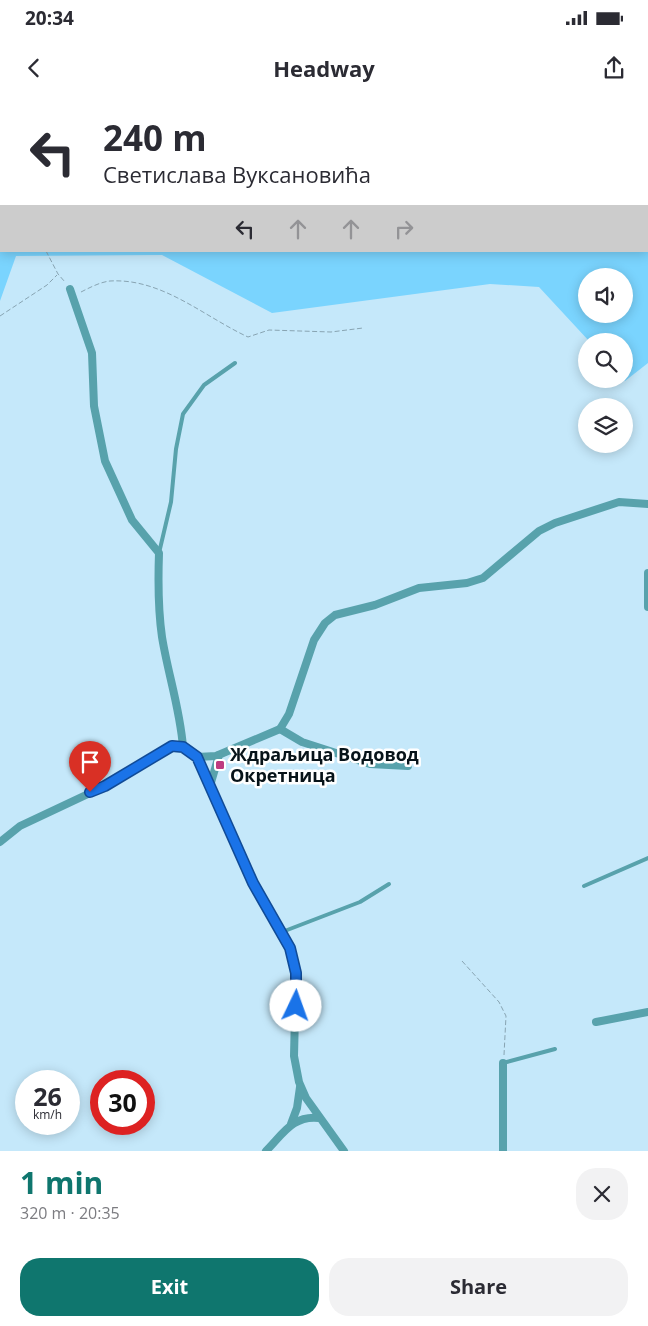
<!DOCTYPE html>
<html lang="en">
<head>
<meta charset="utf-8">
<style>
  body { margin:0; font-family:"Open Sans",sans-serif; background:#f2f2f3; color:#2b2b33; height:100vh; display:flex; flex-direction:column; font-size:19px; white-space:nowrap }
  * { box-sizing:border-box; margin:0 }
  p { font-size:16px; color:#7c7c81 }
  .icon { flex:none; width:28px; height:28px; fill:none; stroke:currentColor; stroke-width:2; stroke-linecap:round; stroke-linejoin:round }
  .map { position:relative; height:1051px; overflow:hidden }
  .panel { display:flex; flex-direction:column; background:#fff; flex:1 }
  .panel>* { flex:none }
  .hud { position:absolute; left:0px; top:0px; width:649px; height:152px; box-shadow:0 2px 12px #0003; background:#fff; color:#2b2b33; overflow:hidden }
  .tools { position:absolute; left:578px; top:168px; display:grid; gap:10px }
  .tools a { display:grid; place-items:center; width:55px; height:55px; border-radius:50%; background:#fff; box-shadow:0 2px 12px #0003; font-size:25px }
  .speed { position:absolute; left:15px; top:970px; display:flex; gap:10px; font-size:25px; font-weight:700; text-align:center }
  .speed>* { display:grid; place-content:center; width:65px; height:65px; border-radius:50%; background:#fff; box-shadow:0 2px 12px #0003; line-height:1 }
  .speed small { font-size:12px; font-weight:400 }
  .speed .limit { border:8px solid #d22; background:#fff; color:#111 }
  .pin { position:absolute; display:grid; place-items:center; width:42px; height:42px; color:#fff; margin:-51px -21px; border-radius:50% 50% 50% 0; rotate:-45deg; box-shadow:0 0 5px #0007 }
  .pin .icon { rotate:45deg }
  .me { position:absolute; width:55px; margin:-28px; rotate:3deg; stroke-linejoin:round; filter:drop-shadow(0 0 4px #0008) }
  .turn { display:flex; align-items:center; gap:18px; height:105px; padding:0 20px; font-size:22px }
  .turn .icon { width:65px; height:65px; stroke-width:2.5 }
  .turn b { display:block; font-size:35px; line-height:42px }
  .lanes { display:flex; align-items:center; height:48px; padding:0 20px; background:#0003; justify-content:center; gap:25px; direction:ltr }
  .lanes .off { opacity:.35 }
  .round { display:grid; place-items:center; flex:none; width:52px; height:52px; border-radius:20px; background:#f2f2f3 }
  .headline { display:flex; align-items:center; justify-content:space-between; height:85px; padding:0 20px }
  h1 { font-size:30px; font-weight:700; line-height:38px; color:#0f766e }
  .action { display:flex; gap:10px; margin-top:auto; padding:10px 20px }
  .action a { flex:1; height:58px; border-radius:20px; background:#0f766e; color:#fff; font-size:20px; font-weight:700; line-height:58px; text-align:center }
  .action a+a { background:#f2f2f3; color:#2b2b33 }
  .status { display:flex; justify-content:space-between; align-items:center; height:35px; padding:0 25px; background:#fff; direction:ltr }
  .status svg { height:14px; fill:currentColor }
  header { display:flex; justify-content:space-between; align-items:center; height:65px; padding:0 20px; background:#fff; font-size:22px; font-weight:700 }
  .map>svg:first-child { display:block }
  .green { fill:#7ad4fe; fill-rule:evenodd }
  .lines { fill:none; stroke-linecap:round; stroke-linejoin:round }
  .stream { stroke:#abb3fe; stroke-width:2.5 }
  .path { stroke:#88a4b2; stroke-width:1; stroke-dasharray:5 2.5; stroke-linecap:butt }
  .service { stroke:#58a2ac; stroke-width:4 }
  .minor { stroke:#58a2ac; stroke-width:8 }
  .route-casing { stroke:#114b97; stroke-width:12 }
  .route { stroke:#1a73e8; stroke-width:9 }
  .poi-dot { fill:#be3b80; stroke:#fff; stroke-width:2 }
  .labels { text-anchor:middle; stroke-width:5; stroke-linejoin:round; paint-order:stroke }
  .poi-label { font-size:18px; font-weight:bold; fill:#071319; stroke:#fff; text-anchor:start }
</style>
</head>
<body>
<div class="status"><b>20:34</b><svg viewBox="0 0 49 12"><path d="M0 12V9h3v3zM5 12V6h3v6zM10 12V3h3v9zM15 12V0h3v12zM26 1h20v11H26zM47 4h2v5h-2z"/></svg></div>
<header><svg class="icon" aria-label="back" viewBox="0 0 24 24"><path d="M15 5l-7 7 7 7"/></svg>Headway<svg class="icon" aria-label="share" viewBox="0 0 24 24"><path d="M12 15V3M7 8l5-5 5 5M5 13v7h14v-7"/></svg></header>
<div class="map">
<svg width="648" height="1051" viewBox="0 0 648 1051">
  <rect width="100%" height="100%" fill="#c5e8fa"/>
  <path class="green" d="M0 0H639L640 1H1V151H648V9V263L625 281 623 279 624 241H589L539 187 490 184 272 213 162 155 16 156 0 201ZM586 176H624V214H586Z"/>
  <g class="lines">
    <g class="stream">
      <polyline points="53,0 54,1"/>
      <polyline points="591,1 592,0"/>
    </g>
    <g class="path">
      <polyline points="153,0 154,1"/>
      <polyline points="470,1 471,0"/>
      <polyline points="579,1 582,0"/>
      <polyline points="0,90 1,92"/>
      <polyline points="46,151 58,174 65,182"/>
      <path d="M81 192C89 188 100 182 110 181 162 178 203 216 248 237L269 230 331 232 363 228"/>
      <polyline points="0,216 47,185 57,175"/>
      <polyline points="462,861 499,902 506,916 504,955"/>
    </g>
    <g class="service">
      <polyline points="159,453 171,402 176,349 183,314 204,285 235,263"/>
      <polyline points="584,786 648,758"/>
      <polyline points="282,832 360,802 389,784"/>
      <polyline points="503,963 555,949"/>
    </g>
    <g class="minor">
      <polyline points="647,0 647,1"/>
      <path d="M70 189 92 253 94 306 105 361 132 420 159 453C158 481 158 509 162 537 168 574 180 609 183 647"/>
      <polyline points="648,473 648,507"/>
      <polyline points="280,629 302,642 370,664 408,666"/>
      <polyline points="197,657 216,656 280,629 289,614 314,540 325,523 335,515 375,505 419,488 467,483 483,478 539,431 555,423 619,402 648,404"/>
      <polyline points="210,686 219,655"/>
      <polyline points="0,742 20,726 105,686 167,648 183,647 197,657 253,783 290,848 296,873 294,956 299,982 306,998 344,1051"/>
      <polyline points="596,922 648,912"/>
      <polyline points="291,1024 297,1008 300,987"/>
      <path d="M266 1051C283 1034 293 1015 319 1018"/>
      <polyline points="503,1051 503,963"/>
    </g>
  </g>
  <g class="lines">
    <g class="route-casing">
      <polyline id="route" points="90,692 105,686 172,646 183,647 197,657 253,783 290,848 296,873 296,906"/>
    </g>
    <use href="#route" class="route"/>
  </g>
  <rect class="poi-dot" x="215" y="660" width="10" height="10" rx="2.5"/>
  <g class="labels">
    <g class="poi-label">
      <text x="230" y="661">Ждраљица Водовод<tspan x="230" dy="21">Окретница</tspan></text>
    </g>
  </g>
</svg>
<div class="tools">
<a><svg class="icon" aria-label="sound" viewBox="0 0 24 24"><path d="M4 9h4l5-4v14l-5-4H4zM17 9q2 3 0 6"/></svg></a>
<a><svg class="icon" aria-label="search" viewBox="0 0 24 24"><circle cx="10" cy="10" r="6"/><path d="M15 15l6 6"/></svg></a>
<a><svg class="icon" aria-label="layers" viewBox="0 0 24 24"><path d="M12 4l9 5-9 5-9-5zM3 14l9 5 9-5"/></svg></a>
</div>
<div class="speed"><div>26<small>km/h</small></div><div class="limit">30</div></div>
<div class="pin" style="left:90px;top:692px;background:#d93025"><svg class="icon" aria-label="arrive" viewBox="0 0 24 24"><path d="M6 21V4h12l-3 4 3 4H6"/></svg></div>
<svg class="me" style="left:296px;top:906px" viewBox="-20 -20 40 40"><circle r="19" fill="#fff"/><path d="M0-13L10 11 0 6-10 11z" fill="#1a73e8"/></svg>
<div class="hud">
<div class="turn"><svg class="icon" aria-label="left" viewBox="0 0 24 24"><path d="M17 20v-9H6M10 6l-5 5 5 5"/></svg><div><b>240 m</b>Светислава Вуксановића</div></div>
<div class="lanes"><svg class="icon" aria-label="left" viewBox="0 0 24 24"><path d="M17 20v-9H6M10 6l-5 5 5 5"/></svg><svg class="icon off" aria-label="ahead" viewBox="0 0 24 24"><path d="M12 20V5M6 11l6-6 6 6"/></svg><svg class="icon off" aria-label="ahead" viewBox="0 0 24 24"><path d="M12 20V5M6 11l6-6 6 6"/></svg><svg class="icon off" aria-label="right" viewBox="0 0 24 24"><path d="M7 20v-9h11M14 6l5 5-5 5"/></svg></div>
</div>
</div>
<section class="panel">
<div class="headline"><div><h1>1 min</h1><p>320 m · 20:35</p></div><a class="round"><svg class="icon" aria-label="close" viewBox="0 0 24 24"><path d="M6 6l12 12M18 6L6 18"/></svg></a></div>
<div class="action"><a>Exit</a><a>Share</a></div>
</section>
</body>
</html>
